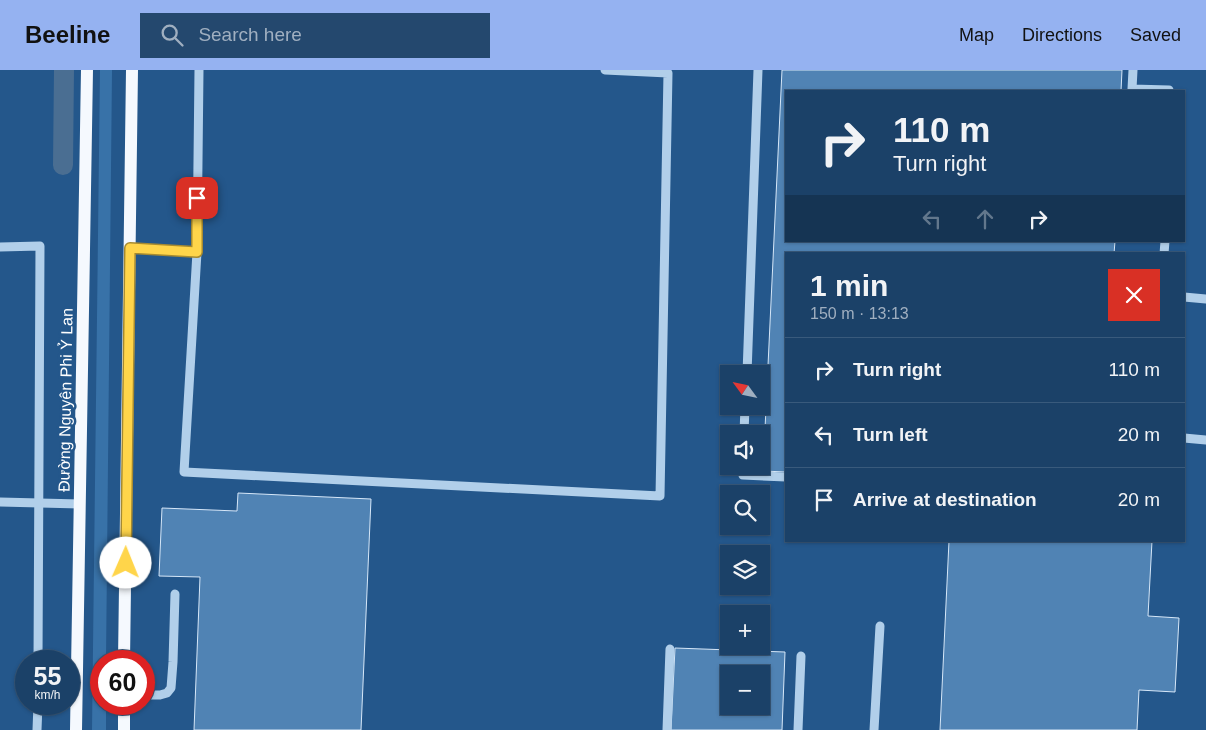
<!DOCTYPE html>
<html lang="en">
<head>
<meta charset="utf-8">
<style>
  body { margin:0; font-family:Helvetica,sans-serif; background:#24486e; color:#f1f3f6; height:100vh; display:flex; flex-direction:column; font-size:19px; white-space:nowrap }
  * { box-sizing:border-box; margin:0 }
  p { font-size:16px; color:#a0afc0 }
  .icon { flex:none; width:28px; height:28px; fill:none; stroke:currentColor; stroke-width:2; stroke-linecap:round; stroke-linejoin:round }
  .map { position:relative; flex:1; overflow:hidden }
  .panel { position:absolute; left:785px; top:182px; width:400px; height:290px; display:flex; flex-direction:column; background:#1b4168; border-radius:0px; box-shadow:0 1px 4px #0004,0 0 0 1px #395a7c }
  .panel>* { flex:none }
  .hud { position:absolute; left:785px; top:20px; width:400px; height:152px; border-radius:0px; box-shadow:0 1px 4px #0004,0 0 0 1px #395a7c; background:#1b4168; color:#f1f3f6; overflow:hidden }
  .needle { width:32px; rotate:303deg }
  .tools { position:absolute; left:720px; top:295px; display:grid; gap:10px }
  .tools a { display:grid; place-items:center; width:50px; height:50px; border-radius:0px; background:#1b4168; box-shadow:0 1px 4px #0004,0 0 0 1px #395a7c; font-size:25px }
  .speed { position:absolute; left:15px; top:580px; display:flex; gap:10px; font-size:25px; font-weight:700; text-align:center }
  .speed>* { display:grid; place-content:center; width:65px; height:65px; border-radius:50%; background:#1b4168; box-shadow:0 1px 4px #0004,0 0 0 1px #395a7c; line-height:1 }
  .speed small { font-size:12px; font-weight:400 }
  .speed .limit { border:8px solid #d22; background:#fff; color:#111 }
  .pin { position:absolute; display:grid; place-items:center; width:42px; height:42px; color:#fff; margin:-21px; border-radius:10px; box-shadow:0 2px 8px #0006 }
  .me { position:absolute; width:55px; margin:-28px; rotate:1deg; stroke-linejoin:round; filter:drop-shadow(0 0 4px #0008) }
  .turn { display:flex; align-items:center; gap:18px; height:105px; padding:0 25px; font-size:22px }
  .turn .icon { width:65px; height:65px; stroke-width:2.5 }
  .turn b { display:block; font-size:35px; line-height:42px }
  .lanes { display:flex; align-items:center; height:48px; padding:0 25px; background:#0003; justify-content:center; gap:25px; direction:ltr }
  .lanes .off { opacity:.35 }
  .round { display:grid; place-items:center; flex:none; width:52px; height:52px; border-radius:0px; background:#24486e }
  .summary { display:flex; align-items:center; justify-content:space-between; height:85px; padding:0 25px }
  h1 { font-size:30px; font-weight:700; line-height:38px }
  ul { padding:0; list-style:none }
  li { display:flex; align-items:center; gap:15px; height:65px; padding:0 25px; border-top:1px solid #395a7c }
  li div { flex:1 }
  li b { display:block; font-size:19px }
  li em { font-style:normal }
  header { display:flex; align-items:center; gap:30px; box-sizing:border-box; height:70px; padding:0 25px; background:#95b2f1; color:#111 }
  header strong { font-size:24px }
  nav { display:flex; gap:28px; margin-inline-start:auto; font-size:18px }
  .search { width:350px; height:45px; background:#24486e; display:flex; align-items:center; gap:12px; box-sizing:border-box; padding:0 18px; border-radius:0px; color:#a0afc0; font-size:19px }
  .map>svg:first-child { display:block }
  .green { fill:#3872a8 }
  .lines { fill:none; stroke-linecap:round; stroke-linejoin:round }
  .canal { stroke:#4a6e92; stroke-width:20 }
  .building { fill:#5083b4; stroke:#d6e7f8; fill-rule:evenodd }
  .minor { stroke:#b1cfea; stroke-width:9 }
  .major { stroke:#f5f9fe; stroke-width:12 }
  .route-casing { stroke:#a68a30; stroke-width:12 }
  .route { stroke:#ffd54a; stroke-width:9 }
  .labels { text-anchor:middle; stroke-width:5; stroke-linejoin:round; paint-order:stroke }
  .street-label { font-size:16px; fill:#fff; stroke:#24578b }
</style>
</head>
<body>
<header>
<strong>Beeline</strong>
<div class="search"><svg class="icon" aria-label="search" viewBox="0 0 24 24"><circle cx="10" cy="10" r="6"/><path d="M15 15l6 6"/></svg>Search here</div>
<nav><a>Map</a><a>Directions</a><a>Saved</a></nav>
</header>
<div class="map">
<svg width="1206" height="660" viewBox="0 0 1206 660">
  <rect width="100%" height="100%" fill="#24578b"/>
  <polygon class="green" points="100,0 112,0 106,591 101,591 101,634 106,634 106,660 92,660"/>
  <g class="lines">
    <polyline class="canal" points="63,95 64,0"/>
  </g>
  <g class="building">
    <polygon points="782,0 1122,0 1121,21 786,21 786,171 1115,171 1114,184 786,184 786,402 763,401"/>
    <polygon points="238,423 371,429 361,660 194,660 200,507 159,506 162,438 237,441"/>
    <polygon points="949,471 1152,471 1148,546 1179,548 1175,622 1139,620 1137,660 940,660"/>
    <path d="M675 578 785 582 782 660H671ZM729 604H761V636H729Z"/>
  </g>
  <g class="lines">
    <g class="minor">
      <polyline points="199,0 197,182 184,402 660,426 668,3 605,0"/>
      <polyline points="1133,0 1132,19 1169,20 1169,21"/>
      <polyline points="0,177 40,176 38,591"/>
      <polyline points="130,178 197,182"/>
      <polyline points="1164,184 1165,171"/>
      <polyline points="1184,227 1206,229"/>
      <polyline points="747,304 758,0"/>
      <polyline points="744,364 745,336"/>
      <polyline points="1184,368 1206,370"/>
      <polyline points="743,396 743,405 786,407"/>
      <polyline points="0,432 80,434"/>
      <polyline points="144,625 160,625 167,623 171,618 173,592 175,524"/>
      <polyline points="37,660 38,634"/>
      <polyline points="667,660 670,579"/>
      <polyline points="798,660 801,586"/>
      <polyline points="874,660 880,556"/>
    </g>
    <g class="major">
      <polyline points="124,591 132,0"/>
      <polyline points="76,660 87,0"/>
      <polyline points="124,660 124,634"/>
    </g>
  </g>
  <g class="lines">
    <g class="route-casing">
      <polyline id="route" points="126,493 130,178 197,182 197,128"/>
    </g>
    <use href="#route" class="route"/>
  </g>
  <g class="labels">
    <g class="street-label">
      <text transform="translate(65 330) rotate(-89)" y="6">Đường Nguyên Phi Ỷ Lan</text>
    </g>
  </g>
</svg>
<div class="tools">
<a><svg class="needle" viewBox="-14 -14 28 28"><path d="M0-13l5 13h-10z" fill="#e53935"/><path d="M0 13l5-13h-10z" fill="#a0afc0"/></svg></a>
<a><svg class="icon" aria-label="sound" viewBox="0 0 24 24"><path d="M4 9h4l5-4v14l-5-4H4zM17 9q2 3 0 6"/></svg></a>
<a><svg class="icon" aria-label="search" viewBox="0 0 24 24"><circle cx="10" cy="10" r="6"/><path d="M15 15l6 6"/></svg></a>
<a><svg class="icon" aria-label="layers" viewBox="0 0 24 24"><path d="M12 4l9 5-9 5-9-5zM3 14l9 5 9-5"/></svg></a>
<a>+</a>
<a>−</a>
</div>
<div class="speed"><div>55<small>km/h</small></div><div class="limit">60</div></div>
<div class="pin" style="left:197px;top:128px;background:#d93025"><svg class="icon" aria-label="arrive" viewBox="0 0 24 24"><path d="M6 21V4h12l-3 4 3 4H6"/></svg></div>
<svg class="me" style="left:126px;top:493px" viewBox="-20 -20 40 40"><circle r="19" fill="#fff"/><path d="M0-13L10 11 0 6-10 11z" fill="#ffd54a"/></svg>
<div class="hud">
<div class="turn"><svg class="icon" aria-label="right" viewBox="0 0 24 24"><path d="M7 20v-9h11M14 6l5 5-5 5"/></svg><div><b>110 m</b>Turn right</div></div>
<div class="lanes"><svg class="icon off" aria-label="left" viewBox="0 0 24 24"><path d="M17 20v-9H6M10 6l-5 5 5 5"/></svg><svg class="icon off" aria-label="ahead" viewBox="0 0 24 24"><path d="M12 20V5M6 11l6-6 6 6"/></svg><svg class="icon" aria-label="right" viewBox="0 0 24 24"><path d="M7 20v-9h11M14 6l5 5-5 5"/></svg></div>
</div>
<section class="panel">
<div class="summary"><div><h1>1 min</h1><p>150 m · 13:13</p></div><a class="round" style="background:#d93025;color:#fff"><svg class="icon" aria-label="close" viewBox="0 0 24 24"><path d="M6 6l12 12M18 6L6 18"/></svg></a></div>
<ul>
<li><svg class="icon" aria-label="right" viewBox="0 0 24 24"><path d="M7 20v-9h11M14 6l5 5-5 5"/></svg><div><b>Turn right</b></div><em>110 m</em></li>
<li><svg class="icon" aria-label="left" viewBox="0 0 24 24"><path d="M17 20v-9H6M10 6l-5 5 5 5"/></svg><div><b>Turn left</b></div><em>20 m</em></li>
<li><svg class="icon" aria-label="arrive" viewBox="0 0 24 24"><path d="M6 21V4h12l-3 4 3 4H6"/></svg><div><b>Arrive at destination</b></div><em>20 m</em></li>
</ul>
</section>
</div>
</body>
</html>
